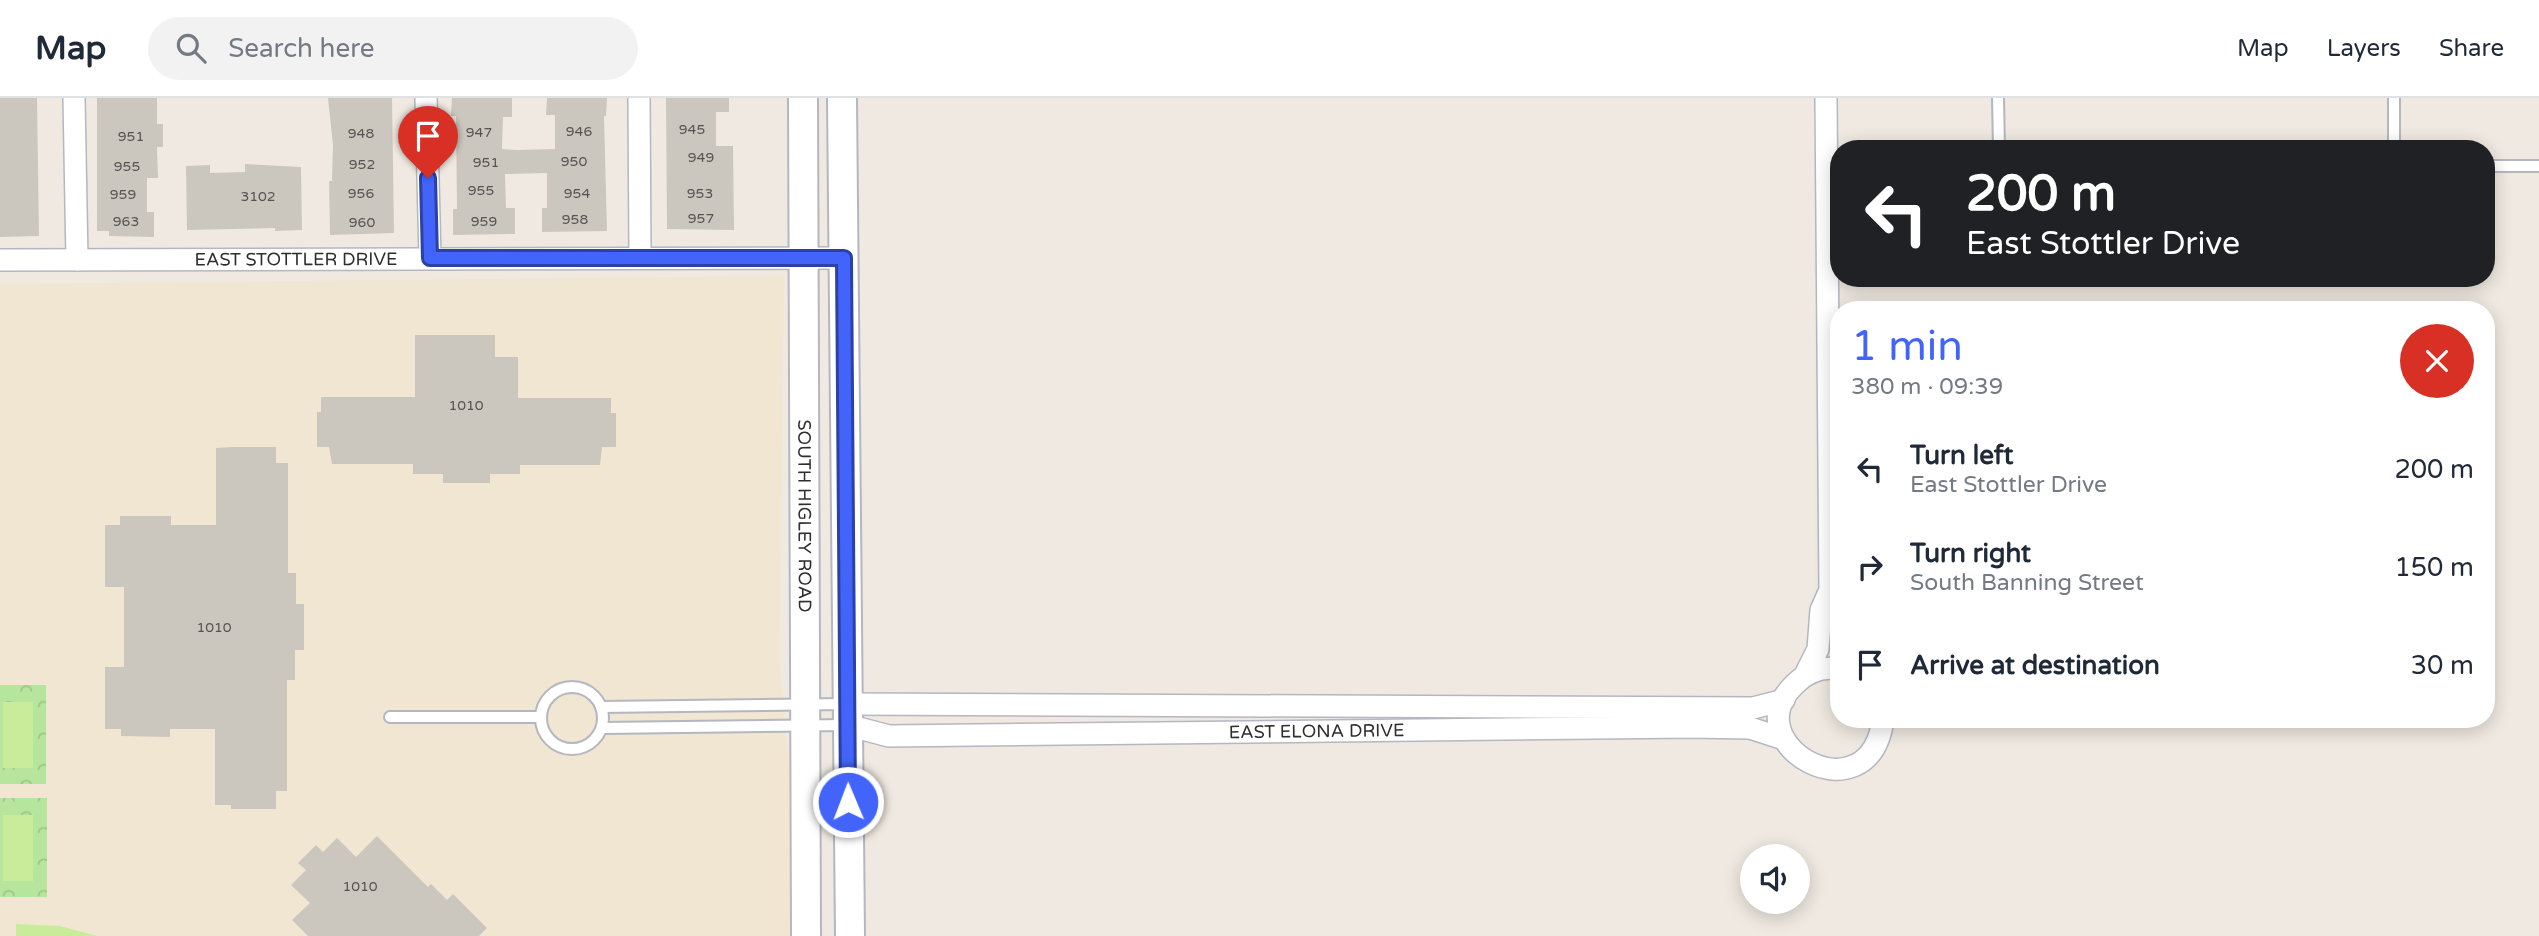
<!DOCTYPE html>
<html lang="en">
<head>
<meta charset="utf-8">
<style>
  body { margin:0; font-family:"Varela Round",sans-serif; background:#f2f2f3; color:#1f2937; height:100vh; display:flex; flex-direction:column; font-size:26px; white-space:nowrap }
  * { box-sizing:border-box; margin:0 }
  p { font-size:23px; color:#747a83 }
  .icon { flex:none; width:38px; height:38px; fill:none; stroke:currentColor; stroke-width:2; stroke-linecap:round; stroke-linejoin:round }
  .map { position:relative; flex:1; overflow:hidden }
  .sheet { position:absolute; left:1830px; top:203px; width:665px; height:427px; display:flex; flex-direction:column; background:#fff; border-radius:28px; box-shadow:0 4px 18px #0003 }
  .sheet>* { flex:none }
  .hud { position:absolute; left:1830px; top:42px; width:665px; height:147px; border-radius:28px; box-shadow:0 4px 18px #0003; background:#202124; color:#fff; overflow:hidden }
  .tools { position:absolute; left:1740px; top:746px; display:grid; gap:14px }
  .tools a { display:grid; place-items:center; width:70px; height:70px; border-radius:50%; background:#fff; box-shadow:0 4px 18px #0003; font-size:35px }
  .pin { position:absolute; display:grid; place-items:center; width:60px; height:60px; color:#fff; margin:-72px -30px; border-radius:50% 50% 50% 0; rotate:-45deg; box-shadow:0 0 7px #0007 }
  .pin .icon { rotate:45deg }
  .me { position:absolute; width:77px; margin:-38px; rotate:359deg; stroke-linejoin:round; filter:drop-shadow(0 0 5px #0008) }
  .turn { display:flex; align-items:center; gap:24px; height:147px; padding:0 21px; font-size:32px }
  .turn .icon { width:91px; height:91px; stroke-width:2.5 }
  .turn b { display:block; font-size:49px; line-height:60px }
  .round { display:grid; place-items:center; flex:none; width:74px; height:74px; border-radius:37px; background:#f2f2f3 }
  .summary { display:flex; align-items:center; justify-content:space-between; height:119px; padding:0 21px }
  h1 { font-size:42px; font-weight:600; line-height:52px; color:#4264fb }
  ul { padding:0; list-style:none }
  li { display:flex; align-items:center; gap:21px; height:98px; padding:0 21px }
  li div { flex:1 }
  li b { display:block; font-size:26px }
  li em { font-style:normal }
  header { display:flex; align-items:center; gap:42px; box-sizing:border-box; height:98px; padding:0 35px; background:#fff; border-bottom:2px solid #e0e1e3 }
  header strong { font-size:33px }
  nav { display:flex; gap:38px; margin-inline-start:auto; font-size:24px }
  .search { width:490px; height:63px; background:#f2f2f3; display:flex; align-items:center; gap:18px; box-sizing:border-box; padding:0 24px; border-radius:38px; color:#747a83; font-size:26px }
  .map>svg:first-child { display:block }
  .education { fill:#f0e6d1 }
  .park { fill:url(#park-crowns) }
  .pitch { fill:#c9ec9a }
  .building { fill:#cbc7bf }
  .lines { fill:none; stroke-linecap:round; stroke-linejoin:round }
  .service-casing { stroke:#b4b7c1; stroke-width:14 }
  .minor-casing { stroke:#b4b7c1; stroke-width:24 }
  .secondary-casing { stroke:#b4b7c1; stroke-width:32 }
  .service { stroke:#fff; stroke-width:10 }
  .minor { stroke:#fff; stroke-width:21 }
  .secondary { stroke:#fff; stroke-width:28 }
  .route-casing { stroke:#2b41a3; stroke-width:18 }
  .route { stroke:#4264fb; stroke-width:12 }
  .labels { text-anchor:middle; stroke-width:5; stroke-linejoin:round; paint-order:stroke }
  .number-label { font-size:14px; fill:#555452 }
  .street-label { font-size:18px; fill:#2e2e2e; stroke:#fff }
</style>
</head>
<body>
<header>
<strong>Map</strong>
<div class="search"><svg class="icon" aria-label="search" viewBox="0 0 24 24"><circle cx="10" cy="10" r="6"/><path d="M15 15l6 6"/></svg>Search here</div>
<nav><a>Map</a><a>Layers</a><a>Share</a></nav>
</header>
<div class="map">
<svg width="2539" height="838" viewBox="0 0 2539 838">
  <defs>
    <pattern id="park-crowns" width="20" height="18" patternUnits="userSpaceOnUse" patternTransform="scale(1.75)"><rect width="20" height="18" fill="#b6e59e"/><path d="M2 6a3 3 0 1 1 6 0M12 15a3 3 0 1 1 6 0" fill="none" stroke="#9dc588"/></pattern>
  </defs>
  <rect width="100%" height="100%" fill="#efe9e1"/>
  <polygon class="education" points="784,178 779,564 789,666 789,838 0,838 0,186"/>
  <g class="park">
    <rect x="0" y="587" width="46" height="99"/>
    <rect x="0" y="700" width="47" height="99"/>
  </g>
  <g class="pitch">
    <rect x="3" y="604" width="30" height="66"/>
    <rect x="3" y="717" width="30" height="66"/>
    <polygon points="16,826 60,828 97,838 16,838"/>
  </g>
  <g class="building">
    <polygon points="0,0 37,0 39,138 0,139"/>
    <polygon points="97,0 157,0 157,26 163,26 163,49 157,49 158,80 147,80 147,114 154,114 154,139 109,138 109,133 97,133"/>
    <polygon points="328,0 392,0 394,135 330,137 329,83 332,83 333,47"/>
    <polygon points="452,0 512,0 512,19 503,19 502,51 518,52 555,51 555,17 546,17 547,0 607,0 606,18 604,18 607,133 542,134 542,110 547,110 547,75 505,76 506,110 515,110 515,136 453,137 453,111 457,111 456,18 451,18"/>
    <polygon points="666,0 729,0 729,14 716,14 716,48 733,48 734,132 667,131"/>
    <polygon points="245,66 301,69 302,132 275,133 275,130 187,132 186,68 210,67 210,75 245,74"/>
    <polygon points="415,237 495,237 495,259 518,259 518,300 611,300 611,315 616,315 616,349 602,349 600,367 520,367 520,376 490,376 490,385 443,385 443,376 413,376 413,366 332,366 329,349 317,349 317,314 321,314 321,299 415,299"/>
    <polygon points="232,349 276,349 276,365 288,365 288,475 296,475 296,506 304,506 304,552 295,552 295,582 287,582 287,693 276,693 276,711 231,711 231,707 215,707 215,631 170,631 170,639 121,638 121,631 105,631 105,569 124,569 124,489 105,489 105,427 120,427 120,418 171,418 171,427 216,427 216,350"/>
    <polygon points="377,738 428,789 431,786 447,802 453,796 487,830 479,838 308,838 292,822 310,805 291,787 306,772 298,765 316,747 323,754 337,740 356,759"/>
  </g>
  <g class="lines">
    <g class="service-casing">
      <g id="service">
        <polyline points="1998,0 1999,51"/>
        <polyline points="2394,51 2394,0"/>
        <polyline points="2487,68 2539,68"/>
        <circle cx="572" cy="620" r="31"/>
        <polyline points="601,609 847,606"/>
        <polyline points="390,619 540,619"/>
        <polyline points="602,630 847,627"/>
      </g>
    </g>
    <g class="minor-casing">
      <g id="minor">
        <polyline points="74,0 77,162"/>
        <polyline points="426,0 430,160"/>
        <polyline points="639,0 640,160"/>
        <path id="s1" d="M0 162 843 160"/>
        <path d="M1839 571C1822 568 1807 574 1795 586 1731 646 1870 724 1883 621"/>
        <polyline points="1805,577 1818,551 1821,512 1830,492 1826,0"/>
        <polyline points="847,606 1753,610 1784,602"/>
        <path id="s2" d="M847 627 889 638 1690 629 1750 630 1784 641"/>
      </g>
    </g>
    <g class="secondary-casing">
      <g id="secondary">
        <path id="s3" d="M803 0 806 838"/>
        <polyline points="842,0 850,838"/>
      </g>
    </g>
    <use href="#service" class="service"/>
    <use href="#minor" class="minor"/>
    <use href="#secondary" class="secondary"/>
  </g>
  <g class="lines">
    <g class="route-casing">
      <polyline id="route" points="428,80 430,160 844,160 848,704"/>
    </g>
    <use href="#route" class="route"/>
  </g>
  <g class="labels">
    <g class="number-label">
      <text x="692" y="36">945</text>
      <text x="579" y="38">946</text>
      <text x="479" y="39">947</text>
      <text x="361" y="40">948</text>
      <text x="131" y="43">951</text>
      <text x="701" y="64">949</text>
      <text x="574" y="68">950</text>
      <text x="486" y="69">951</text>
      <text x="362" y="71">952</text>
      <text x="127" y="73">955</text>
      <text x="481" y="97">955</text>
      <text x="361" y="100">956</text>
      <text x="577" y="100">954</text>
      <text x="700" y="100">953</text>
      <text x="123" y="101">959</text>
      <text x="258" y="103">3102</text>
      <text x="701" y="125">957</text>
      <text x="575" y="126">958</text>
      <text x="126" y="128">963</text>
      <text x="484" y="128">959</text>
      <text x="362" y="129">960</text>
      <text x="466" y="312">1010</text>
      <text x="214" y="534">1010</text>
      <text x="360" y="793">1010</text>
    </g>
    <g class="street-label">
      <text dy="6" stroke="none"><textPath href="#s1" startOffset="296">EAST STOTTLER DRIVE</textPath></text>
      <text dy="6" stroke="none"><textPath href="#s3" startOffset="418">SOUTH HIGLEY ROAD</textPath></text>
      <text dy="6" stroke="none"><textPath href="#s2" startOffset="471">EAST ELONA DRIVE</textPath></text>
    </g>
  </g>
</svg>
<div class="tools">
<a><svg class="icon" aria-label="sound" viewBox="0 0 24 24"><path d="M4 9h4l5-4v14l-5-4H4zM17 9q2 3 0 6"/></svg></a>
</div>
<div class="pin" style="left:428px;top:80px;background:#d93025"><svg class="icon" aria-label="arrive" viewBox="0 0 24 24"><path d="M6 21V4h12l-3 4 3 4H6"/></svg></div>
<svg class="me" style="left:848px;top:704px" viewBox="-20 -20 40 40"><circle r="17" fill="#4264fb" stroke="#fff" stroke-width="3"/><path d="M0-11L8 9 0 5-8 9z" fill="#fff"/></svg>
<div class="hud">
<div class="turn"><svg class="icon" aria-label="left" viewBox="0 0 24 24"><path d="M17 20v-9H6M10 6l-5 5 5 5"/></svg><div><b>200 m</b>East Stottler Drive</div></div>
</div>
<section class="sheet">
<div class="summary"><div><h1>1 min</h1><p>380 m · 09:39</p></div><a class="round" style="background:#d93025;color:#fff"><svg class="icon" aria-label="close" viewBox="0 0 24 24"><path d="M6 6l12 12M18 6L6 18"/></svg></a></div>
<ul>
<li><svg class="icon" aria-label="left" viewBox="0 0 24 24"><path d="M17 20v-9H6M10 6l-5 5 5 5"/></svg><div><b>Turn left</b><p>East Stottler Drive</p></div><em>200 m</em></li>
<li><svg class="icon" aria-label="right" viewBox="0 0 24 24"><path d="M7 20v-9h11M14 6l5 5-5 5"/></svg><div><b>Turn right</b><p>South Banning Street</p></div><em>150 m</em></li>
<li><svg class="icon" aria-label="arrive" viewBox="0 0 24 24"><path d="M6 21V4h12l-3 4 3 4H6"/></svg><div><b>Arrive at destination</b></div><em>30 m</em></li>
</ul>
</section>
</div>
</body>
</html>
